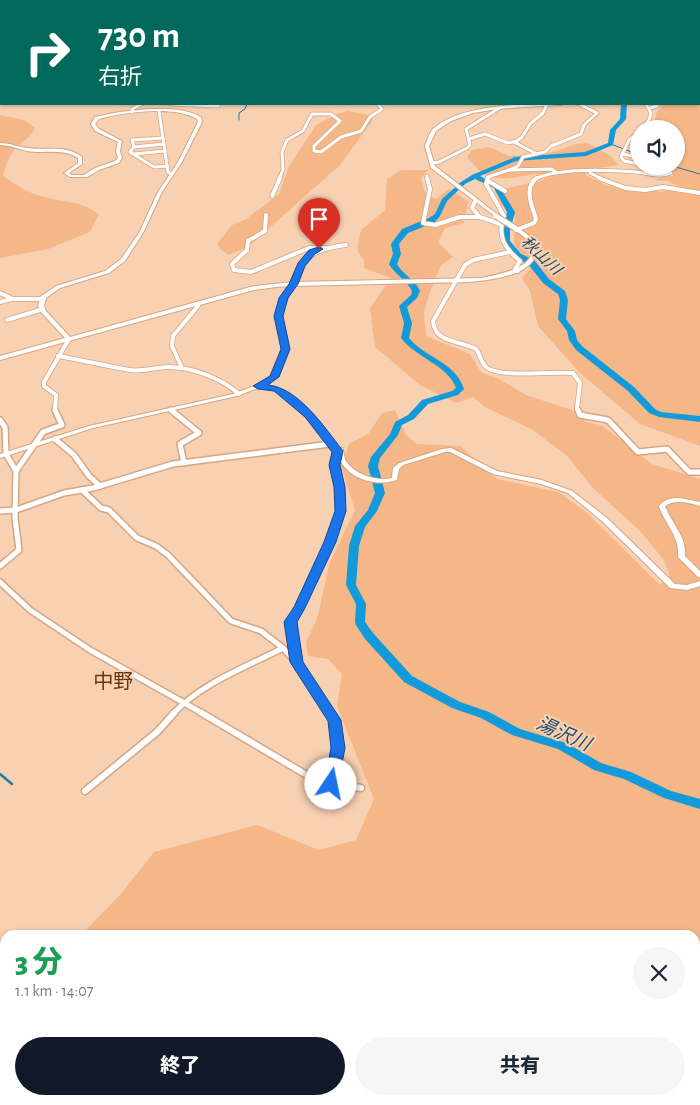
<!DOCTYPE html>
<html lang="ja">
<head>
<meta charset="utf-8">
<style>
  body { margin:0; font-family:"Alegreya Sans","Noto Sans JP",sans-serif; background:#f6f6f7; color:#1f2937; height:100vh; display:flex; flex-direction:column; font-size:19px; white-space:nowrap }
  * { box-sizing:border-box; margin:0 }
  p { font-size:16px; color:#747a83 }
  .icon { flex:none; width:28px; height:28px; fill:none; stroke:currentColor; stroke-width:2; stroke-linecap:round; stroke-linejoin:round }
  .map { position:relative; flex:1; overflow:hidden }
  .panel { position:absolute; left:0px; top:930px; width:700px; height:175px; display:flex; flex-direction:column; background:#fff; border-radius:15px 15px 0 0; box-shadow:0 1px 4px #0004 }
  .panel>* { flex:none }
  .guide { position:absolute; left:0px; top:0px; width:700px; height:105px; box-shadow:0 1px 4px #0004; background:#00695c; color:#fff; overflow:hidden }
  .tools { position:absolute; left:630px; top:120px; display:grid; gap:10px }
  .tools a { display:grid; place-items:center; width:55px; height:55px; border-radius:50%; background:#fff; box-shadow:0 1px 4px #0004; font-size:25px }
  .pin { position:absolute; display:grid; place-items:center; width:42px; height:42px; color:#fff; margin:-51px -21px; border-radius:50% 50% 50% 0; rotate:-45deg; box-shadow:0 0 5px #0007 }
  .pin .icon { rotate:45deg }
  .me { position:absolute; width:55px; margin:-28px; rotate:11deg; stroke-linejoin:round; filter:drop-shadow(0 0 4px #0008) }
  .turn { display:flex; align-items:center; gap:18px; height:105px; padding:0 15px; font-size:22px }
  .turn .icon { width:65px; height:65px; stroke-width:2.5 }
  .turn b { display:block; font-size:35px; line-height:42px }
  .round { display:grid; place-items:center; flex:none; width:52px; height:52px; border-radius:26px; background:#f6f6f7 }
  .head { display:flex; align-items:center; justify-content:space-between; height:85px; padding:0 15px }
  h1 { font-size:30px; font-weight:800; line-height:38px; color:#1e9e55 }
  .button { display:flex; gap:10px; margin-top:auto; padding:10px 15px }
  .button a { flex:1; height:58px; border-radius:30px; background:#111827; color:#fff; font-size:20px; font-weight:800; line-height:58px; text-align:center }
  .button a+a { background:#f6f6f7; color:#1f2937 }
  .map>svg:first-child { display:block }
  .green { fill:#f5b788 }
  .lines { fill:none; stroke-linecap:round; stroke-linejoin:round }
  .stream-far1 { stroke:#247ca5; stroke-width:1 }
  .stream { stroke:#247ca5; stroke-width:2.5 }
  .river { fill:#139adb; fill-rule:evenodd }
  .street-far3-casing { stroke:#d6a581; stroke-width:4.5 }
  .street-far2-casing { stroke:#d6a581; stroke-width:5.5 }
  .street-far1-casing { stroke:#d6a581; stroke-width:8 }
  .street-casing { stroke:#d6a581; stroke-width:9 }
  .secondary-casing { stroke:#d6a581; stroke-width:2 }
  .street-far3 { stroke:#fff; stroke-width:3 }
  .street-far2 { stroke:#fff; stroke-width:4 }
  .street-far1 { stroke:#fff; stroke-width:5 }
  .street { stroke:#fff; stroke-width:6 }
  .secondary { fill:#fff; fill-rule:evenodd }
  .secondary-bridge-casing { stroke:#d6a581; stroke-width:7; stroke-linecap:butt }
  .secondary-bridge { stroke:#fff; stroke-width:5 }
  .route { fill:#1a73e8; stroke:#114b97 }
  .labels { text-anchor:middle; stroke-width:4; stroke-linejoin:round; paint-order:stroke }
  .far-water-label { font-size:16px; font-style:italic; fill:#204f6a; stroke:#f8d0b2 }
  .water-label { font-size:19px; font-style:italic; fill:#204f6a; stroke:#f8d0b2 }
  .quarter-label { font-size:20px; fill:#623916; stroke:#f8d0b2 }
</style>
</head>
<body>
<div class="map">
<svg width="700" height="1105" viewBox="0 0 700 1105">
  <rect width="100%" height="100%" fill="#f8d0b2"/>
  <g class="green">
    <path d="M699 58H700V446L640 424 579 372 538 326 530 291 522 278 530 269 514 244 515 216 501 205 495 191 543 180 550 175C528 170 506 186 484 174 478 171 472 162 467 157L472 150 489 147 510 156 547 154 576 144 587 143 611 156 618 165 586 170V175L606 185 632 192 642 187 659 192 681 188 668 181 652 180 673 176 674 169 663 166H676V129H644L654 122 657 112 661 107 659 104H699Z"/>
    <polygon points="348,111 369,115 373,120 340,165 248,247 228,255 220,249 217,244 232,225 246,219 279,194 289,166 316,125 337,114"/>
    <path d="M0 115 24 120 35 128C31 137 25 139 18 146 9 154 6 165 3 176 16 185 28 193 44 197 67 203 78 200 99 214L90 232 48 249 0 258Z"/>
    <polygon points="401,170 428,170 421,178 425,193 436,199 449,189 469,202 463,220 464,223 445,228 438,242 453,257 441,265 429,295 424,312 426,336 470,354 481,372 499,379 526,395 572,410 586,422 601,425 652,464 700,479 700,1105 0,1105 0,1006 5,1008 5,1100 695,1100 695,935 81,935 121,894 154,852 257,825 319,850 356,840 374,799 337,706 342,674 328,659 308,656 306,642 317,619 330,562 355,510 341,466 349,444 369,433 382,413 395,410 406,435 417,444 460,446 497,479 558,492 585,511 660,585 670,576 664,560 640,531 593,488 567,456 533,430 485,407 473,397 456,403 420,385 375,347 370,308 391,278 364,268 364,261 357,250 361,230 385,210 387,179"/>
  </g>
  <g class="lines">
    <g class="stream-far1">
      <polyline points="239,120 239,113 245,109 247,104"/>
      <polyline points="611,144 639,155"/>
      <polyline points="672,166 700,174"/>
    </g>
    <g class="stream">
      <polyline points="0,774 12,784"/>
      <polyline points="0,1090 5,1097"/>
      <polyline points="7,1100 10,1105"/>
    </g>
    <g class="river">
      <polygon points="526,0 532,0 533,1 527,1"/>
      <rect x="0" y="26" width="1" height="4"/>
      <path d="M621 104H627L626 119 616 130 613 145 586 156 516 161 480 176 499 186 515 212 510 231V241L521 254 534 260 549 279 565 291 568 300 566 319 575 331 577 340 582 346 634 387 655 409 661 412 700 416V422L659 417 649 413 628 391 576 350 569 340 567 331 558 319 560 300 558 294 543 283 528 264 515 258 502 241V231L507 212 494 188 475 179 465 184 447 201 440 216 435 222 408 233 399 244 401 254 397 264C403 275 415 279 420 291L417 298 407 307 412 323 409 338C425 358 456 362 464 389L458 395 428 404 414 419 402 425 398 435 380 458 378 466 385 493 377 511 365 527 359 546 356 585 366 604 365 622 373 633 412 676 460 702 489 712 520 729 566 743 601 763 631 772 671 791 700 799V809L664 798 624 779 594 770 558 749 512 735 481 718 452 708 404 682 365 639 356 625 355 622 356 604 346 585 349 546 355 526 368 510 375 493 368 466 371 457 390 434 395 422 408 415 422 400 452 391 456 388C448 365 416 358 401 338L404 323 399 306 411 295 412 291C407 280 395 275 389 264L393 254 391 244 402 229 429 218 435 214 442 199 461 182 472 175 515 157 585 152 608 143 610 130 620 119Z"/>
    </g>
    <g class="street-far3-casing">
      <g id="street-far3">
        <polyline points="464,0 466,1"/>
        <polyline points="618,0 622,1"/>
        <polyline points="184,1 192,0"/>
        <polyline points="300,1 305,0"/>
        <polyline points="435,1 439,0"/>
        <polyline points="685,1 690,0"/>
        <polyline points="171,104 218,106 219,104"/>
        <polyline points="650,108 657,106 654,104"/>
        <polyline points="159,111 168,172 172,174"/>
        <polyline points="132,112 132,109 142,104"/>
        <polyline points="642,129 649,120 651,113 646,104"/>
        <polyline points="639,132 629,140 621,157 624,161 639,164"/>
        <polyline points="163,138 132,140 134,147 130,152 154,167 167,166"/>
        <polyline points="469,139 485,134 508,143 517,141 522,137 530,124 543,113 547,104"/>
        <polyline points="514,142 537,154"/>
        <polyline points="134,147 164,144"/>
        <polyline points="134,154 165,151"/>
        <polyline points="622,154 639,157"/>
        <polyline points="431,163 439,162 467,148 470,145 466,129 501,107"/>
        <polyline points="556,172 551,169 509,170 518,166 523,157 545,152 551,146 581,134 584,125 597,113 579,104"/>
        <polyline points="590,173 602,179"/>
        <polyline points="427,176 428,179"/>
        <polyline points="279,179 283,170 282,152 287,140 303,131 312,114 331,114 340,121 314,146 314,151 321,152 341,137 361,131 370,117 382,109 378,104"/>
        <polyline points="487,179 488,177 509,170"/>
        <path d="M535 179C560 167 609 170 636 172 648 173 660 178 671 173L667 169 653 166"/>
      </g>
    </g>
    <g class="street-far2-casing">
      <g id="street-far2">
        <polyline points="427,178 430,189 423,223 435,225 460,217 479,217"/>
        <path d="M488 178 486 184 504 216C497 236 504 248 520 261L515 269 518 271"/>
        <polyline points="599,178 625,188 645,190 663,187 700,193"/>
        <polyline points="488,181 505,191"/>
        <polyline points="272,196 280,178"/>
        <polyline points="475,201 472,208 480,217 500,224"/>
        <polyline points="266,215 265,231 248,241 247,250 232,264 234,270 251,272 309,248 325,248"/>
        <path d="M516 230 534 223 536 219C532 206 523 187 537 178"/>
        <path d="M510 252 473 260 465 265 433 321C435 344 460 340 476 349 480 354 481 362 485 366 497 379 554 371 573 373L580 383 577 408 578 411"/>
        <path d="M293 284C305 254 315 249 346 245"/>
        <polyline points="0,293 13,299 42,299"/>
        <polyline points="0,302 12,299"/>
        <polyline points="7,320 43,309"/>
        <path d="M58 356C82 360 106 366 130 370 142 372 156 367 168 367 192 367 221 378 239 394"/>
        <polyline points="182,368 172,346 173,336 198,306 197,304"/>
        <polyline points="258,386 277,389 304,411"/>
        <polyline points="171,410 173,411"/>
        <polyline points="55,411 56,395 44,386 44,382 69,339"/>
      </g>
    </g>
    <g class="street-far1-casing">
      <g id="street-far1">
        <polyline points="171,410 199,433 180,444 184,463"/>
        <path d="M303 410C318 422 324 438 337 451L335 465 339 487 340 511 330 542 291 622 296 662 330 713"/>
        <polyline points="578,410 580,415 608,420 638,452 667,449 689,472 700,472"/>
        <polyline points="0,420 5,427 6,454 16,471"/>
        <polyline points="55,439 74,455 89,476 100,486"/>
        <polyline points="82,490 101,508 109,510 137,538 156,546 168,555 231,621 261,631 283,648"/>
        <polyline points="0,511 16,510 64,493 93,488 173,464 330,444"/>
        <polyline points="0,566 19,550 15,518 16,471 43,432 62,425 55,410"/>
        <polyline points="0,582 30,610 90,650 202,713"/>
        <path d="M174 713C200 684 248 666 283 648L295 661"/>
      </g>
    </g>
    <g class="street-casing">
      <g id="street">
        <polyline points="200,712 305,774 331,784 361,788"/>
        <path d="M329 712C343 734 336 760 331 784"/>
        <polyline points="85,791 157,732 175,712"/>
      </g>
    </g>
    <g class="secondary-casing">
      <g id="secondary">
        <polygon points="416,0 431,0 427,1 415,1"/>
        <polygon points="631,0 636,0 634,1 630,1"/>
        <path d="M523 104H563L561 105 523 107 497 109 473 113 451 121 436 131 429 146 435 166 498 215V217H496L431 168 425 146C427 141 429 133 433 129 455 109 494 107 523 104Z"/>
        <path d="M150 109C167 109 185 108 201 117L202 122 182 162 162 192 143 233 125 261 109 273 60 288 46 298 44 306 46 311 70 337 254 286 293 282 481 278C495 275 545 267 528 242 525 236 518 233 513 229V228L515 227C523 230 534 238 536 248 539 261 523 271 513 274 484 284 452 282 421 283 379 284 337 285 294 286L287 298 281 316 289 349 277 377 266 385 237 396 93 428 0 458V454L89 426 233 394 262 383 271 376 283 349 275 316 281 298 289 286 276 287 254 290 0 360V356L65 338 41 312 38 306 40 297 56 286 105 271 121 259 139 233 158 192 178 162 198 122 197 119C174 105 124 112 99 119L95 124 99 129 122 141 120 151 122 158 119 163 99 170 87 177H70L64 173 78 163V158C62 148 44 154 27 151 18 149 10 145 0 145V143C10 143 18 147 28 148 46 151 66 144 82 157V164L69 173 71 175H84L95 168 115 161 118 158 116 151 118 142 95 131 91 124 95 117 119 112Z"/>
        <path d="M335 446 342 448C344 451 344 456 345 459 352 474 378 482 392 478L393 468 399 463 442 449 451 448 497 471 542 480 572 491 607 518 675 584 687 585 700 581V586L687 590 670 588 603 522 568 493 541 484 493 474 450 452H445L403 465 399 469 397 480C374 488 341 477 337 450L332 448Z"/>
        <path d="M680 498 700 502V506C689 503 676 499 665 506 672 524 687 537 685 556L700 571V577H698L678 557C680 536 665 525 659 506 664 499 671 498 680 498Z"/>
      </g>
    </g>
    <use href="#street-far3" class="street-far3"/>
    <use href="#street-far2" class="street-far2"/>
    <use href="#street-far1" class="street-far1"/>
    <use href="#street" class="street"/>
    <use href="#secondary" class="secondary"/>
    <g class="secondary-bridge-casing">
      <polyline id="secondary-bridge" points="496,216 515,228"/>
    </g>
    <use href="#secondary-bridge" class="secondary-bridge"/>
  </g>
  <path class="route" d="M319 247 323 249 315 254 305 266 298 284 288 298 283 316 290 349 279 377 268 385C299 388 325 428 343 451L340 465 345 487 346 511 336 542 305 608 297 622 303 662 341 720 345 748 338 784 336 788 331 789 326 788 324 784 331 748 328 721 290 662 284 622 294 607 324 542 335 511 334 487 329 465 332 452 305 417 274 391 258 389 253 386 270 376 281 349 274 316 279 298 289 284 298 263 309 250Z"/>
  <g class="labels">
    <g class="far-water-label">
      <text transform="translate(542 255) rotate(43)" y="6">秋山川</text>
    </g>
    <g class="water-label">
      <text transform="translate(564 733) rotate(24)" y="7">湯沢川</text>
    </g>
    <g class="quarter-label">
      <text x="113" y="688">中野</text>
    </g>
  </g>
</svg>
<div class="tools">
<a><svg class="icon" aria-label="sound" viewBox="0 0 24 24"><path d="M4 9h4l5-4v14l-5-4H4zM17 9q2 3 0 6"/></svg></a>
</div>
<div class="pin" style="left:319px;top:249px;background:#d93025"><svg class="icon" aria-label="arrive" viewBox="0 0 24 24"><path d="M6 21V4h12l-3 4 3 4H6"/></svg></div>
<svg class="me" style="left:331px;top:784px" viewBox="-20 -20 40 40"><circle r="19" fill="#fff"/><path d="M0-13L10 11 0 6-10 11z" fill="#1a73e8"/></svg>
<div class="guide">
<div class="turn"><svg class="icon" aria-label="right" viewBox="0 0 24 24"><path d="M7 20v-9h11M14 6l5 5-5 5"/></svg><div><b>730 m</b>右折</div></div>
</div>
<section class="panel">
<div class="head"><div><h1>3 分</h1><p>1.1 km · 14:07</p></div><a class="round"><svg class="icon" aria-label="close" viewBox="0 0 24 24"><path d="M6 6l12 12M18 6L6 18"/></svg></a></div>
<div class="button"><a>終了</a><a>共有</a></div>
</section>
</div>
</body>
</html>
